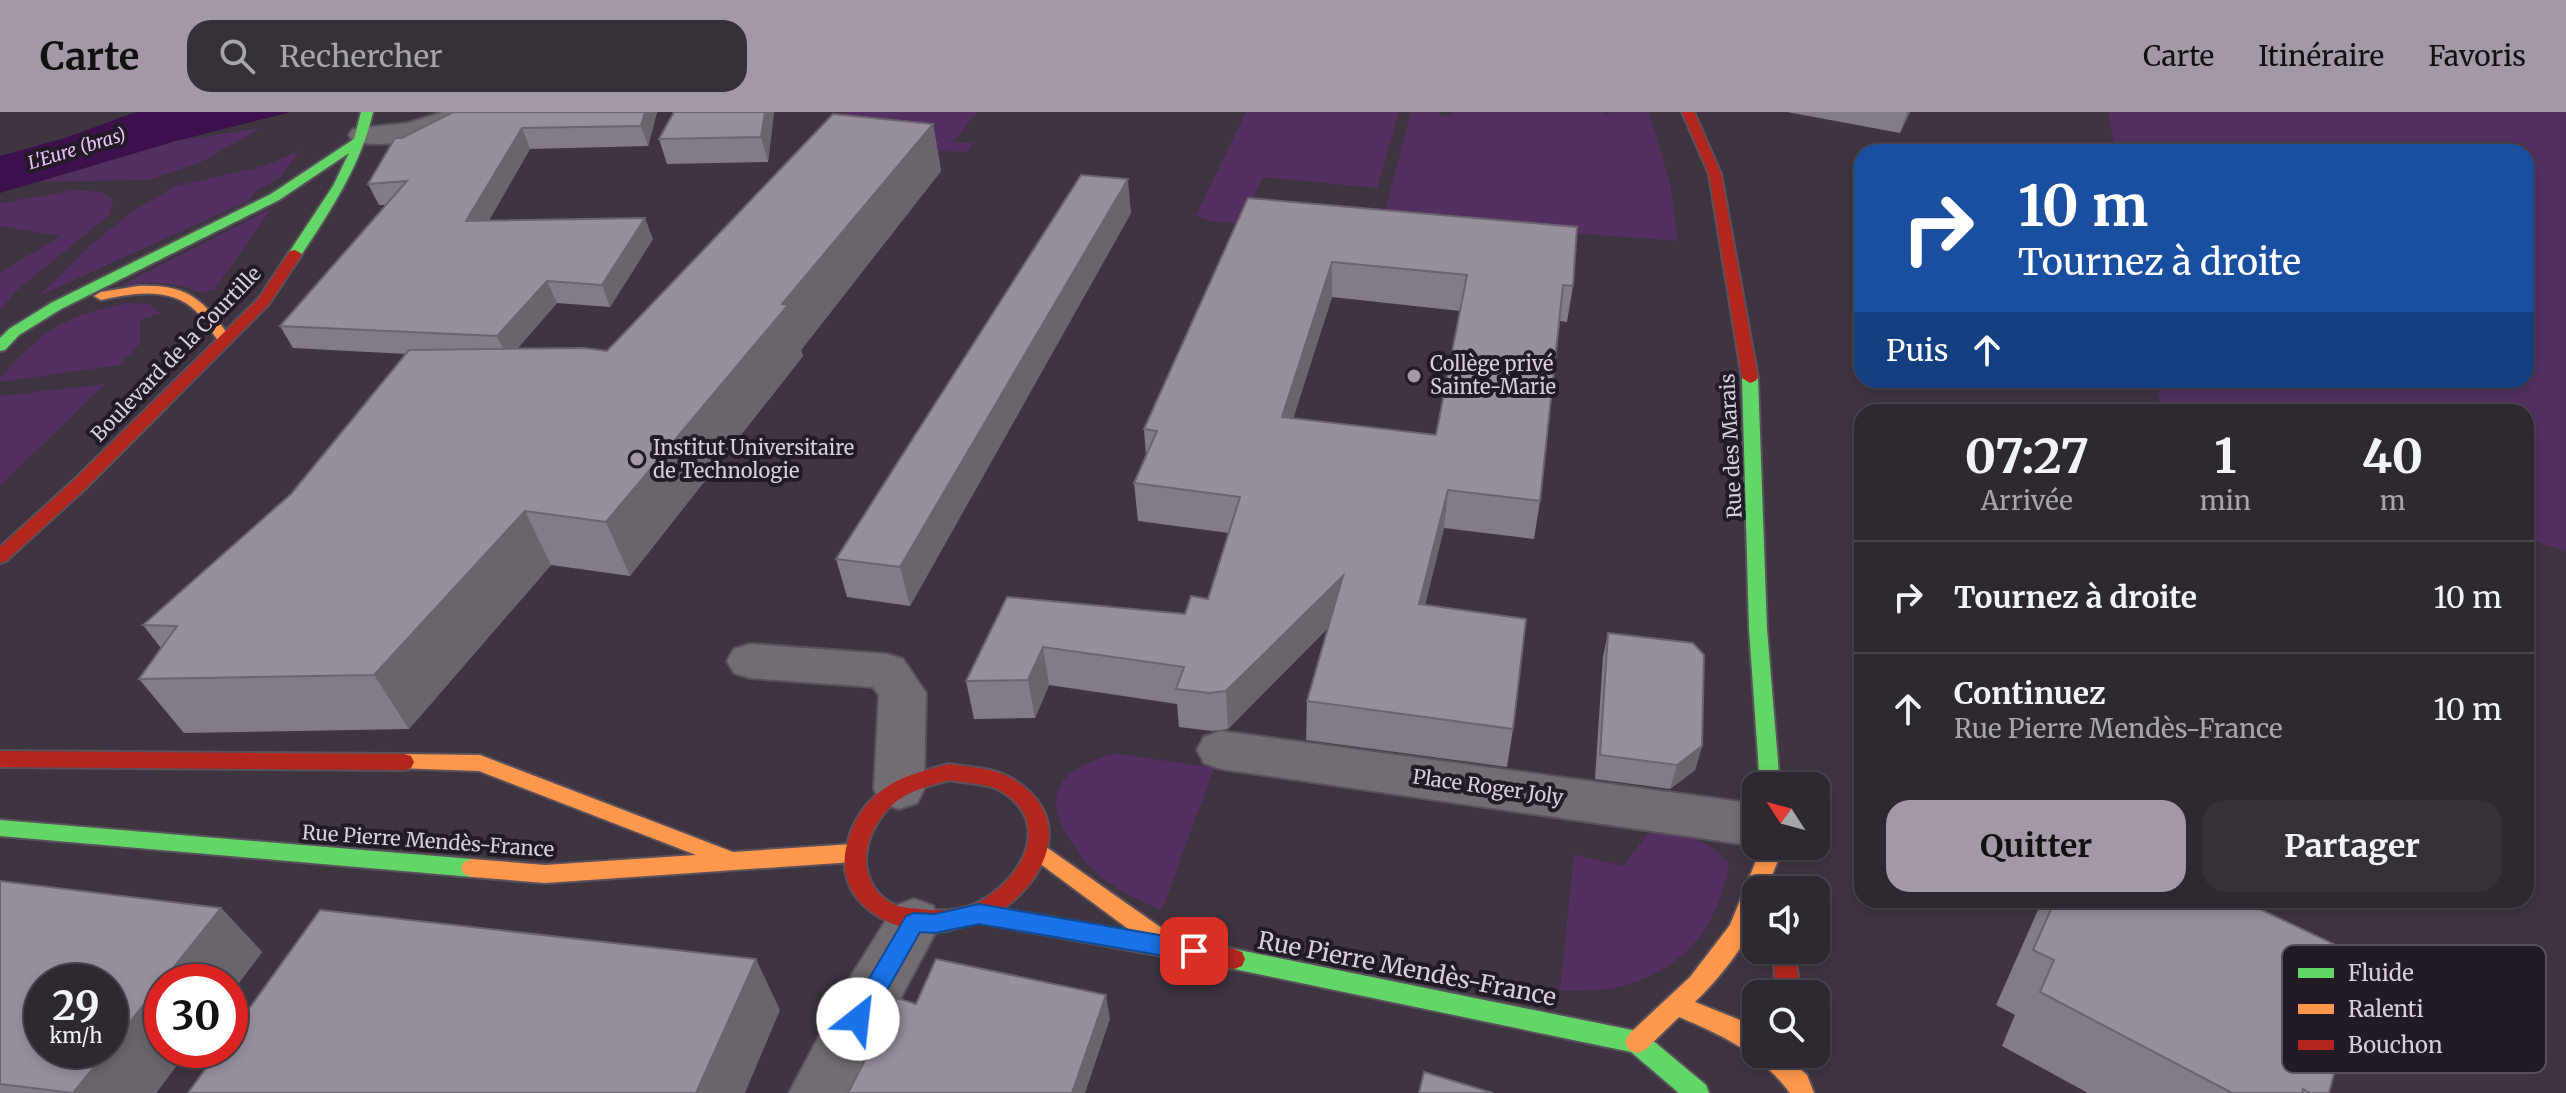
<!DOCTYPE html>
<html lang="fr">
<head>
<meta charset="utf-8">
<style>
  body { margin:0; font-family:Merriweather,serif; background:#363039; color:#f1f3f6; height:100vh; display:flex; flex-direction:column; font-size:30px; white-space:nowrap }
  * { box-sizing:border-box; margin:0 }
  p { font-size:26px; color:#a7a6ab }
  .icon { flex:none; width:44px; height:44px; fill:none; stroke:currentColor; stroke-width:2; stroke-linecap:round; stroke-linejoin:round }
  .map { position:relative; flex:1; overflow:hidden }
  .side { position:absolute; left:1854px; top:292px; width:680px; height:504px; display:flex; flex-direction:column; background:#2e2831; border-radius:24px; box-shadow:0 4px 12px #0003,0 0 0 2px #49444d }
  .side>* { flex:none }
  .hud { position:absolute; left:1854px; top:32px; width:680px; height:244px; border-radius:24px; box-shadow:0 4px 12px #0003,0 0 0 2px #49444d; background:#1a4fa0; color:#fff; overflow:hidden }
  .needle { width:52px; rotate:306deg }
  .fabs { position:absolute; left:1742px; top:660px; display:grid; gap:16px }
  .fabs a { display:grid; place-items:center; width:88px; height:88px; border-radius:16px; background:#2e2831; box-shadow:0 4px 12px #0003,0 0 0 2px #49444d; font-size:40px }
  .speed { position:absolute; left:24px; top:852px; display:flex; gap:16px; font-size:40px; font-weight:700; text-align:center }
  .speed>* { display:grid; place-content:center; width:104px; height:104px; border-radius:50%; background:#2e2831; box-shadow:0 4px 12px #0003,0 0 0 2px #49444d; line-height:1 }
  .speed small { font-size:20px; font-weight:400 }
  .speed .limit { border:12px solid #d22; background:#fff; color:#111 }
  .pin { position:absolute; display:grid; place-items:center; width:68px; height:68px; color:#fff; margin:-34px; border-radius:16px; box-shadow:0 4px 12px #0006 }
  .me { position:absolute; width:88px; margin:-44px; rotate:29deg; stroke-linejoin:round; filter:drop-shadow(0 0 6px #0008) }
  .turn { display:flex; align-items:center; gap:28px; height:168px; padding:0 32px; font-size:36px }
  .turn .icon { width:104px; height:104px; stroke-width:2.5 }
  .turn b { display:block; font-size:56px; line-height:68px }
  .then { display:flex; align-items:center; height:76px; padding:0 32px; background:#0003; gap:16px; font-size:30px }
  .eta { display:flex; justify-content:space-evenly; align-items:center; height:136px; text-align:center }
  .eta b { font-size:48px; font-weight:700; line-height:56px }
  .primary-button { display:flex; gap:16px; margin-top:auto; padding:16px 32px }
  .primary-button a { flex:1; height:92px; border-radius:24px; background:#a298a6; color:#111; font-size:32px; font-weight:700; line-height:92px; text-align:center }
  .primary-button a+a { background:#363039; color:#f1f3f6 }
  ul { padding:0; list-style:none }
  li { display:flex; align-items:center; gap:24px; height:112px; padding:0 32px; border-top:2px solid #49444d }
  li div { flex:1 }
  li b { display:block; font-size:30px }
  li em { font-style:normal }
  header { display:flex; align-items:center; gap:48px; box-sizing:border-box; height:112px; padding:0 40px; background:#a298a6; color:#111 }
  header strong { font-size:38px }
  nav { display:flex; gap:44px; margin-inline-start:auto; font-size:28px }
  .search { width:560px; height:72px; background:#363039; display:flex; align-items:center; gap:20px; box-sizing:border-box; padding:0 28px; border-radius:24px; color:#a7a6ab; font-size:30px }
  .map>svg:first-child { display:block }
  .green { fill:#533061 }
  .water { fill:#3b104c }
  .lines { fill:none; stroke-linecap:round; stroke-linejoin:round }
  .street-casing { stroke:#59515c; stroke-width:4 }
  .fast-casing { stroke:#59515c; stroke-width:4 }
  .slow-casing { stroke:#59515c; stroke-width:4 }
  .jam-casing { stroke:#59515c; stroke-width:4 }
  .street { fill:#726d73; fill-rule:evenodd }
  .fast { fill:#63d668; fill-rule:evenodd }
  .slow { fill:#ff974d; fill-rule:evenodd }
  .jam { fill:#b3261e; fill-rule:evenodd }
  .wall { fill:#837b86; fill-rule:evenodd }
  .shaded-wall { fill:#6a646d }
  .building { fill:#988f9c; stroke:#6a646d; stroke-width:2; fill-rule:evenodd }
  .route { fill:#1a73e8; stroke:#114b97; stroke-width:2 }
  .poi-dot { fill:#a298a6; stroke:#221b26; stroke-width:3 }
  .labels { text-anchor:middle; stroke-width:8; stroke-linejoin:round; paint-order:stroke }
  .far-water-label { font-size:18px; font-style:italic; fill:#e9c2fb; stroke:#221b26 }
  .street-label { font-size:20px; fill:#d8cedd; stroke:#221b26 }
  .poi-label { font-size:20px; fill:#d8cedd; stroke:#221b26; text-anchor:start }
  .near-street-label { font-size:24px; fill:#d8cedd; stroke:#221b26 }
  .key { fill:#221b26; stroke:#59515d; stroke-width:2 }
  .key-label { font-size:22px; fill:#d8cedd }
</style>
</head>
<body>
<header>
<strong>Carte</strong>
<div class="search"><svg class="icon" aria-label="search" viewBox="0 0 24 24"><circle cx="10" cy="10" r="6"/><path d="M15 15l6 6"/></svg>Rechercher</div>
<nav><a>Carte</a><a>Itinéraire</a><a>Favoris</a></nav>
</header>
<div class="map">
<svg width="2566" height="981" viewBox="0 0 2566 981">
  <rect width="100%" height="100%" fill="#3e3541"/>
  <g class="green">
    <polygon points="846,0 977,0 953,30 974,31 968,40 822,35 842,31"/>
    <polygon points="1246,0 1399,0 1377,76 1263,65 1240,111 1211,110 1196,103"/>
    <polygon points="1411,0 1440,0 1441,4 1452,5 1452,0 1604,0 1606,5 1607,0 1649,0 1670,71 1678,129 1383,107"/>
    <polygon points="2108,0 2566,0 2566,440 2526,426 2526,300 2172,300 2161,296 2156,268 2526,268 2526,40 2115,40"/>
    <polygon points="261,16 201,50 149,68 39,70 176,29"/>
    <polygon points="300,38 282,64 255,80 250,88 39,184 86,137 129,102 175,74 265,54"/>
    <polygon points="75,78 102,80 113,88 109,103 15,180 0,198 0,161 60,124 0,114 0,91"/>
    <path d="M271 97 215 177 202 181C173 168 150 170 120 174Z"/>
    <path d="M124 191 149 192 161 201 140 208V231L120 253 0 270V266C45 217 59 207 124 191Z"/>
    <polygon points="105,272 0,374 0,284"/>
    <path d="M1114 641 1214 656 1162 798C1145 790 1126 784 1112 773 1091 759 1079 744 1067 723 1039 674 1069 656 1114 641Z"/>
    <path d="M1650 719C1682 724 1709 725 1729 752 1717 819 1682 859 1616 876 1599 880 1578 878 1560 879L1574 742 1623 754Z"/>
  </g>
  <polygon class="water" points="291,0 176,29 0,81 0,44 65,26 136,0"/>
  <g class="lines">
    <g class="street-casing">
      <g id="street">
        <path d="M443 0H486L482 6C443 18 395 40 353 29L349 23 353 17 408 11Z"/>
        <polygon points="750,532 887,542 903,547 926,581 924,677 917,691 899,697 881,691 874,677 879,583 873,575 750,566 734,561 727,549 734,537"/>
        <polygon points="1221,619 1756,692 1756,734 1221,657 1204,651 1197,638 1204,625"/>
        <polygon points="914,787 933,794 941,810 850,981 789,981 851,864 895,794"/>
      </g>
    </g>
    <g class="fast-casing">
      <g id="fast">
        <path d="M361 0H373C361 53 331 98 300 145H290L288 142 333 74 349 41 279 88 61 197 19 223 5 238 0 239V226L9 217 51 191 271 82 354 27Z"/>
        <polygon points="1750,261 1758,266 1767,517 1780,674 1760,674 1749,517 1742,266"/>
        <polygon points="0,708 472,747 480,750 483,756 480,762 472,765 0,724"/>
        <polygon points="1234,837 1637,919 1645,922 1706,973 1709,981 1679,981 1631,940 1234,857 1226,854 1223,847 1226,840"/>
      </g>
    </g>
    <g class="slow-casing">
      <g id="slow">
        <path d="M138 174C190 172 204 189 232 228L225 232 220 231C212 221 206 209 197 200 172 174 133 181 101 188L94 184 101 180Z"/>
        <polygon points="404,642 480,643 733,740 853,732 861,735 864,741 861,747 853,750 545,771 472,765 464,762 461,756 464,750 472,747 545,753 696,743 479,659 397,656 394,650 397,644"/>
        <polygon points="1039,730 1170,822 1173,829 1170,836 1162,839 1154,836 1031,745 1028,739 1031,733"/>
        <path d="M1762 734H1784L1766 778H1756C1756 786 1757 795 1756 803 1751 829 1714 872 1695 890L1740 908 1756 919V942H1784L1807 963 1814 981H1790C1760 941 1724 924 1679 905L1645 938 1637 941 1629 938 1625 930 1629 922 1690 865 1730 813Z"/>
      </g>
    </g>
    <g class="jam-casing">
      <g id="jam">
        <polygon points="1682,0 1694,0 1721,62 1758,266 1755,269 1750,271 1742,266 1709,62"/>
        <polygon points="295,138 302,142 269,192 86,376 6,449 0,451 0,435 74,368 259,186 290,139"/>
        <polygon points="0,639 404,642 411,644 414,650 411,656 404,658 0,655"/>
        <path d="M949 652C967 655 993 656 1009 665 1072 700 1053 760 1003 797L1234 837 1242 840 1245 847 1242 854 1234 857 975 810C966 813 956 817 946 819 893 825 829 789 848 729 853 710 865 691 881 679 900 664 926 658 949 652ZM949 668C964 671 984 671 997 677 1055 707 1024 766 979 790 960 800 940 799 919 797 907 796 895 795 885 787 851 760 867 711 898 688 913 678 931 673 949 668Z"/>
        <polygon points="1773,838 1795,838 1800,882 1776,882"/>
      </g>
    </g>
    <use href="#street" class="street"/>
    <use href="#fast" class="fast"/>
    <use href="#slow" class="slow"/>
    <use href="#jam" class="jam"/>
  </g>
  <g class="wall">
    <polygon points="453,0 657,0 648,34 530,37 489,108 653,127 610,195 557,191 517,237 607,239 933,12 941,59 801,238 803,244 630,464 551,453 409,617 184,621 139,567 161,536 143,513 291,382 406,242 293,236 280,214 386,93 379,93 368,72 402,26"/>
    <polygon points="774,0 768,50 667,52 659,27"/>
    <polygon points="1787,0 1910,0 1900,21"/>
    <path d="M1248 86 1573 174 1567 210 1560 209 1540 389 1534 427 1444 416 1425 493 1513 617 1507 655 1306 628 1307 589 1328 516 1228 617 1212 619 1179 615 1177 592 1049 573 1035 606 974 607 966 569 1007 485 1185 502 1208 487 1229 421 1138 409 1134 371 1146 344 1144 317ZM1332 185 1460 199 1436 323 1293 306Z"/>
    <polygon points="1131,101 910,494 847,485 836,447"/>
    <polygon points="1608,521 1702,634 1695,658 1670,677 1595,667 1603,545"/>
    <polygon points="0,769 221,796 262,840 156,981 0,981"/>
    <polygon points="2045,788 2241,788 2332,866 2329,981 2088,981 2002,934 2015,903 1996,893 2038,798"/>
  </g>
  <g class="shaded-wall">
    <polygon points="645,0 657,0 648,34 641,14"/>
    <polygon points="765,0 774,0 768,50 761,25"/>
    <polygon points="1907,0 1910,0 1900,21"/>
    <polygon points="933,12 941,59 801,238 803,244 630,464 606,410 782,192"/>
    <polygon points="522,16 530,37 476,131 466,109"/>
    <polygon points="1128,67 1131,101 910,494 900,455"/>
    <polygon points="645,106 653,127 610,195 602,173"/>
    <polygon points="1332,150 1332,185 1282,342 1282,305"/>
    <polygon points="547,169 557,191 508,247 497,224"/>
    <polygon points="1448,378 1444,416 1415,530 1419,492"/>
    <polygon points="525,399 551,453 409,617 374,563"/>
    <polygon points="1343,464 1341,502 1228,617 1226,579"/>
    <polygon points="1043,535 1049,573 1035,606 1028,568"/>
    <polygon points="1702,634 1695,658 1670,677 1677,653"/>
    <polygon points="221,796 262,840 230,882 230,870 162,870 162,938 188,938 156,981 73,981 108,938 110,938 110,935"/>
    <polygon points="756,847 780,898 745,981 696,981"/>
    <polygon points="1106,883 1110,907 1085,981 1072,981"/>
  </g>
  <g class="building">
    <polygon points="453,0 645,0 641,14 522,16 466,109 645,106 602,173 547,169 497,224 280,214 407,69 368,72 395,26 402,26"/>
    <polygon points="674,0 765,0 761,25 659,27"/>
    <polygon points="833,2 933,12 782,192 788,193 606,410 525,399 374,563 139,567 177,514 143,513 291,382 409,238 584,236 607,239"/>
    <polygon points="1081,63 1128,67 900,455 836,447"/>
    <path d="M1248 86 1577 115 1573 174 1563 173 1540 389 1448 378 1419 492 1526 507 1513 617 1307 589 1343 464 1226 579 1210 581 1176 577 1184 555 1043 535 1028 568 966 569 1007 485 1185 502 1191 484 1208 487 1240 385 1134 371 1157 319 1144 317ZM1332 150 1467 163 1436 323 1282 305Z"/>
    <polygon points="1608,521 1693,531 1704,543 1702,634 1677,653 1600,643"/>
    <polygon points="0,769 221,796 110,935 110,870 42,870 42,938 108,938 73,981 0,972"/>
    <polygon points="2055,788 2241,788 2340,835 2332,866 2356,877 2329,981 2310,981 2303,977 2302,981 2232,981 2040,880 2054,848 2033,838"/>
    <polygon points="320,798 756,847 696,981 188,981 219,938 230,938 230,923"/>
    <polygon points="936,847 1106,883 1072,981 848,981 897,886 916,892"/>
    <polygon points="1424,960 1493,981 1419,981"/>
  </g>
  <polygon class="route" points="979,792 1194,829 1202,832 1205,839 1202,846 1194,849 979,812 935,821 920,820 866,915 858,918 850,915 846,907 850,899 906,804 914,801 935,802"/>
  <g class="poi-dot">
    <circle cx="1414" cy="264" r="8"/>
    <circle cx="637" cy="347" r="8"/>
  </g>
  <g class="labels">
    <g class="far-water-label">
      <text transform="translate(77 37) rotate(-17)" y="6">L'Eure (bras)</text>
    </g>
    <g class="street-label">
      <text transform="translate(176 242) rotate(-46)" y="7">Boulevard de la Courtille</text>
      <text transform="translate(1731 334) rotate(-93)" y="7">Rue des Marais</text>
      <text transform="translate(1488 675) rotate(8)" y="7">Place Roger Joly</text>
      <text transform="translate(428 729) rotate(4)" y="7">Rue Pierre Mendès-France</text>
    </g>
    <g class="poi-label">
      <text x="1430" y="259">Collège privé<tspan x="1430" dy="23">Sainte-Marie</tspan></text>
      <text x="653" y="343">Institut Universitaire<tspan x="653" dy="23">de Technologie</tspan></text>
    </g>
    <g class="near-street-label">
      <text transform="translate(1407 857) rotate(11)" y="8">Rue Pierre Mendès-France</text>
    </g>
  </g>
  <rect x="2282" y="833" width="264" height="128" rx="12" class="key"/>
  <rect x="2298" y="856" width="36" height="10" fill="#63d668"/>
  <rect x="2298" y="892" width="36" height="10" fill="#ff974d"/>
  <rect x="2298" y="928" width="36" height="10" fill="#b3261e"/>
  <g class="key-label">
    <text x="2348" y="869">Fluide</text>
    <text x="2348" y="905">Ralenti</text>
    <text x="2348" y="941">Bouchon</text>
  </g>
</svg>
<div class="fabs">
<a><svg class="needle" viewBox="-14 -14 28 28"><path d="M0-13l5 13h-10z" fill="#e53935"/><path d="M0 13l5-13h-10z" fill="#a7a6ab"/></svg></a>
<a><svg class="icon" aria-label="sound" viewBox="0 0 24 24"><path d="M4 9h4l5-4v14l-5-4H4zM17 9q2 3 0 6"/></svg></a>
<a><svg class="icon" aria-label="search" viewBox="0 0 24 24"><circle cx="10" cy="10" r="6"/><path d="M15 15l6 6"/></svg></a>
</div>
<div class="speed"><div>29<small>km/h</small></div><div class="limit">30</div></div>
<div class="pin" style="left:1194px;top:839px;background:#d93025"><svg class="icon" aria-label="arrive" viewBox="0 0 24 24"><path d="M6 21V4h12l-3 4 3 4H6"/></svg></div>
<svg class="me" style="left:858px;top:907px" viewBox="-20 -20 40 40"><circle r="19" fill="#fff"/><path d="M0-13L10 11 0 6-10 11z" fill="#1a73e8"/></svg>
<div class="hud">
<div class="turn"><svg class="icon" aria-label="right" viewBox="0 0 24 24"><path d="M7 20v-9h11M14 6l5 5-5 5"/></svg><div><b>10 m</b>Tournez à droite</div></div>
<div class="then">Puis<svg class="icon" aria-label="ahead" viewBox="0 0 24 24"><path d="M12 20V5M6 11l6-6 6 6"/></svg></div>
</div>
<section class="side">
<div class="eta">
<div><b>07:27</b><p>Arrivée</p></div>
<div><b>1</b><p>min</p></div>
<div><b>40</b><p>m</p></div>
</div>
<ul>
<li><svg class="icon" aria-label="right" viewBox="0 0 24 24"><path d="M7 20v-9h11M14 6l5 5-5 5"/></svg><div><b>Tournez à droite</b></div><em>10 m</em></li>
<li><svg class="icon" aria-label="ahead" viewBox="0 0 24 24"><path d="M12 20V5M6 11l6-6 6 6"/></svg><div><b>Continuez</b><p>Rue Pierre Mendès-France</p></div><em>10 m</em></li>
</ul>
<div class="primary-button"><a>Quitter</a><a>Partager</a></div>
</section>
</div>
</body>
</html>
